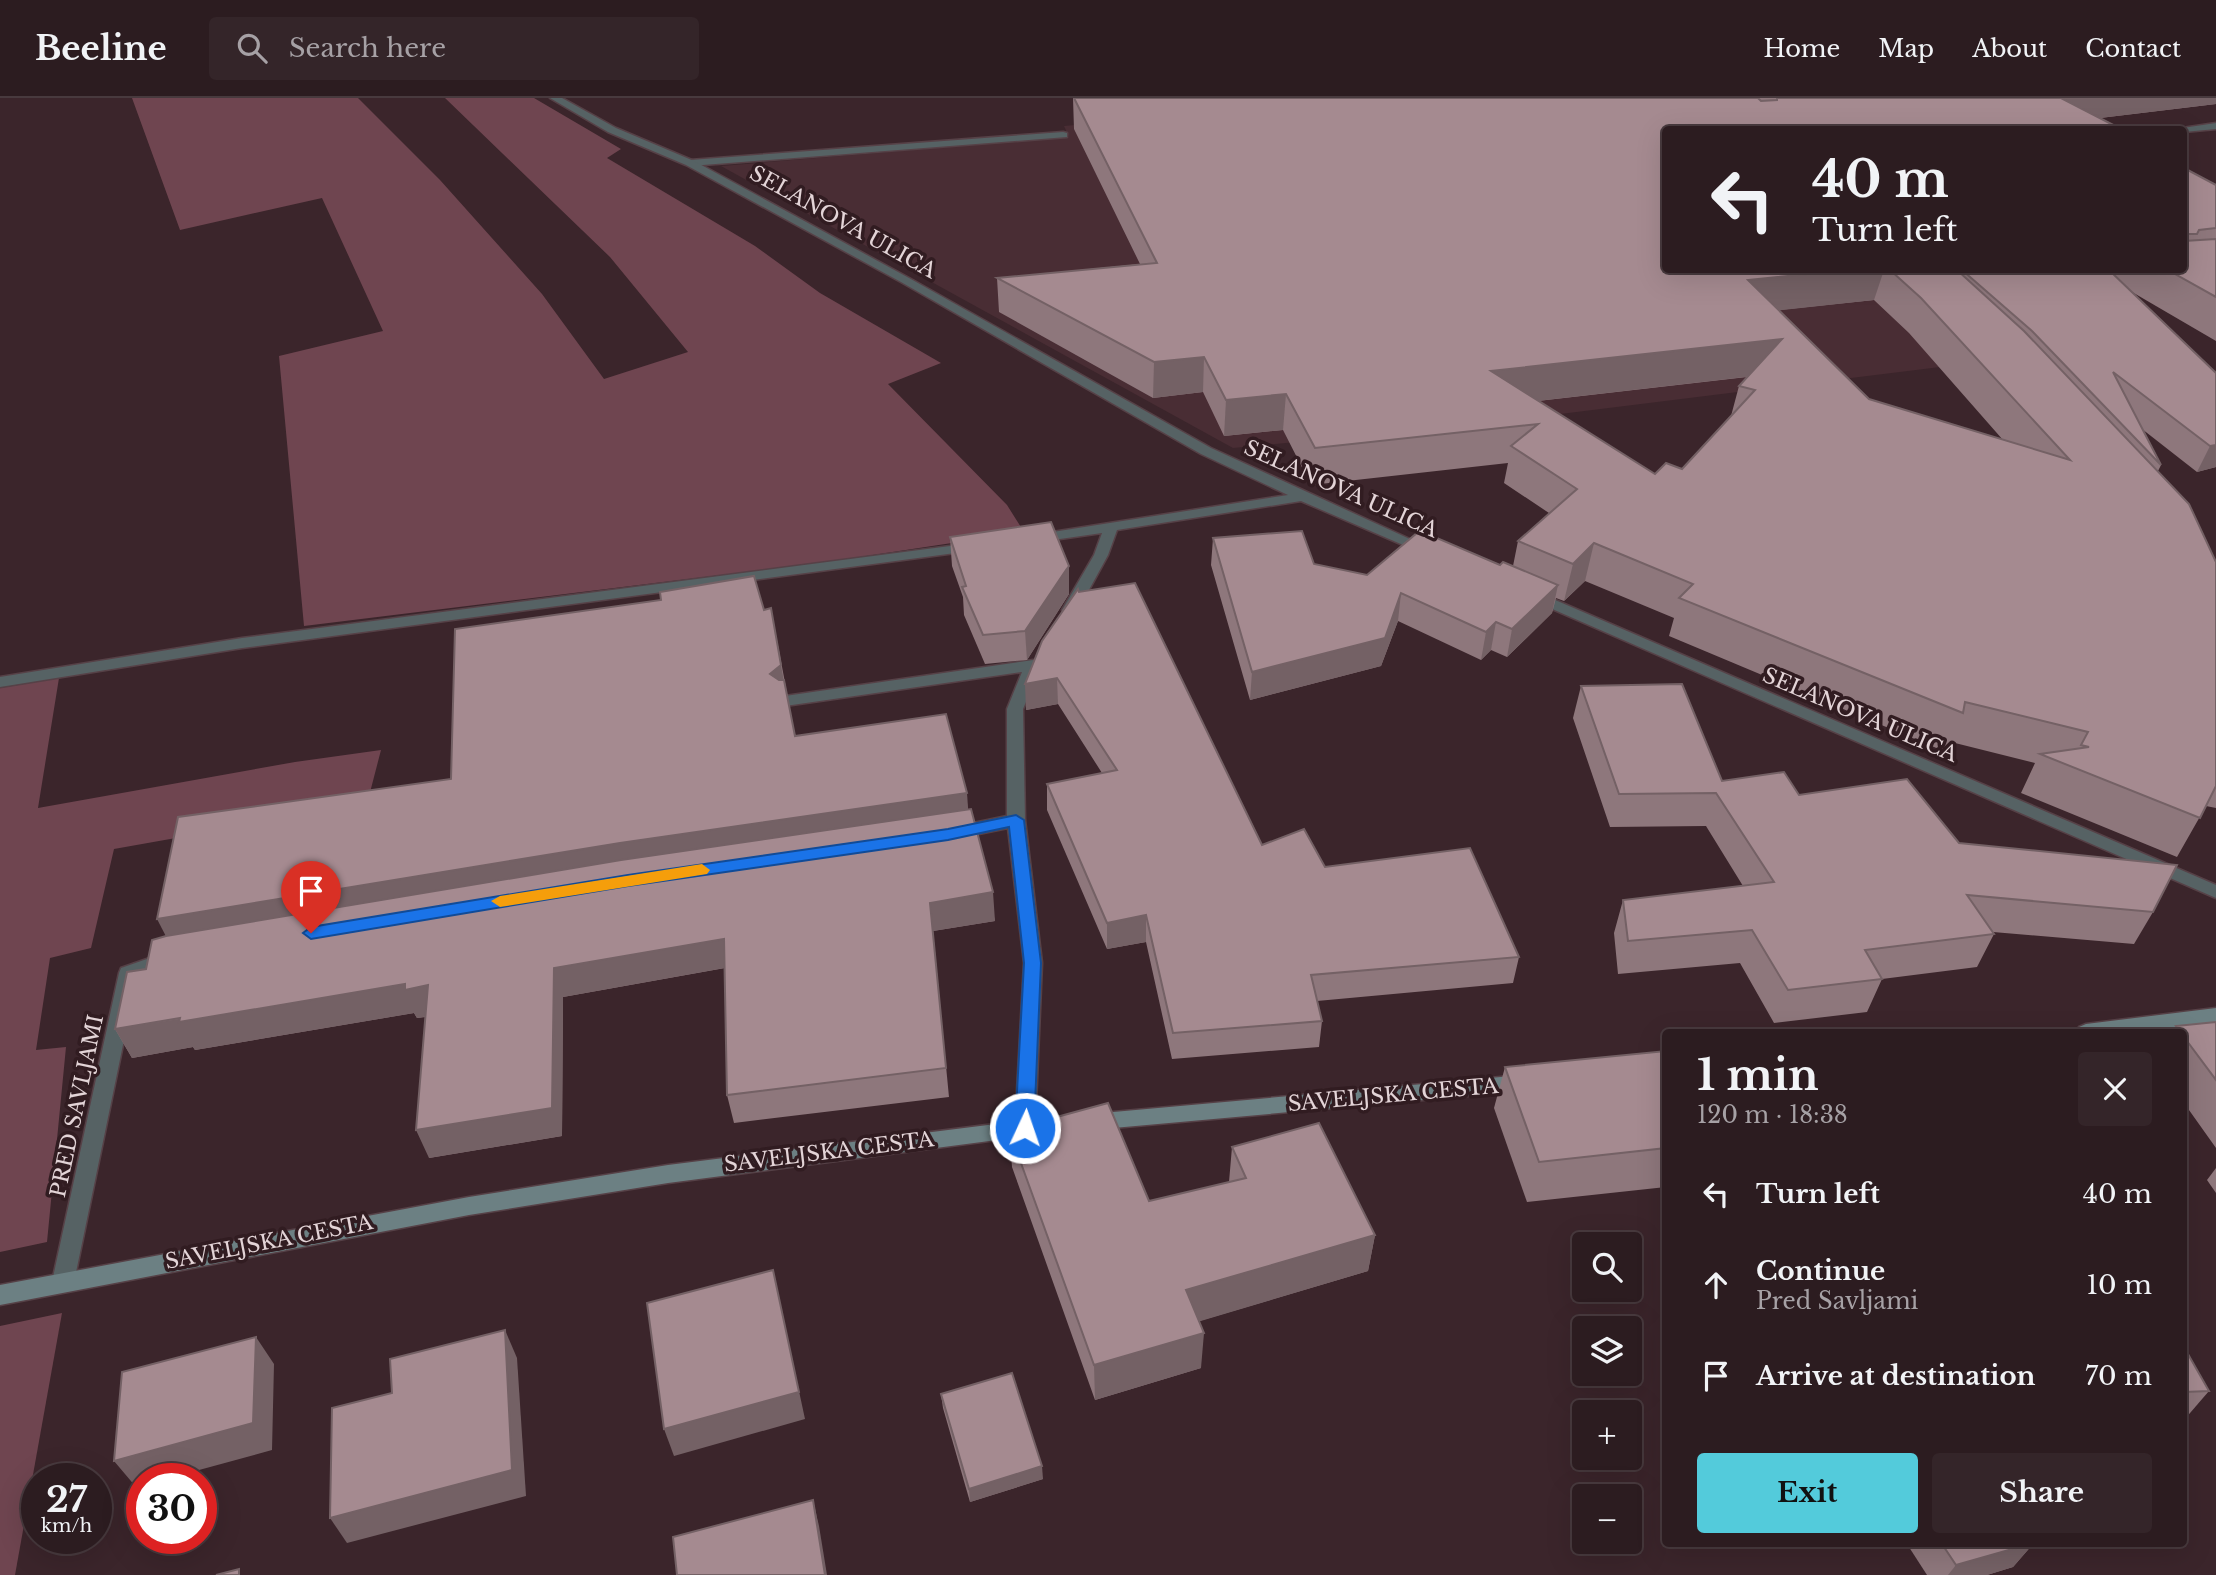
<!DOCTYPE html>
<html lang="en">
<head>
<meta charset="utf-8">
<style>
  body { margin:0; font-family:"Libre Baskerville",serif; background:#342529; color:#f1f3f6; height:100vh; display:flex; flex-direction:column; font-size:26px; white-space:nowrap }
  * { box-sizing:border-box; margin:0 }
  p { font-size:23px; color:#a6a1a5 }
  .icon { flex:none; width:38px; height:38px; fill:none; stroke:currentColor; stroke-width:2; stroke-linecap:round; stroke-linejoin:round }
  .map { position:relative; flex:1; overflow:hidden }
  .panel { position:absolute; left:1662px; top:931px; width:525px; height:518px; display:flex; flex-direction:column; background:#2c1c20; border-radius:7px; box-shadow:0 7px 28px #0002,0 0 0 2px #483a3e }
  .panel>* { flex:none }
  .top-card { position:absolute; left:1662px; top:28px; width:525px; height:147px; border-radius:7px; box-shadow:0 7px 28px #0002,0 0 0 2px #483a3e; background:#2c1c20; color:#f1f3f6; overflow:hidden }
  .fabs { position:absolute; left:1572px; top:1134px; display:grid; gap:14px }
  .fabs a { display:grid; place-items:center; width:70px; height:70px; border-radius:7px; background:#2c1c20; box-shadow:0 7px 28px #0002,0 0 0 2px #483a3e; font-size:35px }
  .speed { position:absolute; left:21px; top:1365px; display:flex; gap:14px; font-size:35px; font-weight:700; text-align:center }
  .speed>* { display:grid; place-content:center; width:91px; height:91px; border-radius:50%; background:#2c1c20; box-shadow:0 7px 28px #0002,0 0 0 2px #483a3e; line-height:1 }
  .speed small { font-size:18px; font-weight:400 }
  .speed .limit { border:10px solid #d22; background:#fff; color:#111 }
  .pin { position:absolute; display:grid; place-items:center; width:60px; height:60px; color:#fff; margin:-72px -30px; border-radius:50% 50% 50% 0; rotate:-45deg; box-shadow:0 0 7px #0007 }
  .pin .icon { rotate:45deg }
  .me { position:absolute; width:77px; margin:-38px; rotate:3deg; stroke-linejoin:round; filter:drop-shadow(0 0 5px #0008) }
  .turn { display:flex; align-items:center; gap:24px; height:147px; padding:0 35px; font-size:32px }
  .turn .icon { width:91px; height:91px; stroke-width:2.5 }
  .turn b { display:block; font-size:49px; line-height:60px }
  .round { display:grid; place-items:center; flex:none; width:74px; height:74px; border-radius:7px; background:#342529 }
  .summary { display:flex; align-items:center; justify-content:space-between; height:119px; padding:0 35px }
  h1 { font-size:42px; font-weight:800; line-height:52px }
  .button { display:flex; gap:14px; margin-top:auto; padding:14px 35px }
  .button a { flex:1; height:80px; border-radius:7px; background:#53cbdb; color:#111; font-size:28px; font-weight:800; line-height:80px; text-align:center }
  .button a+a { background:#342529; color:#f1f3f6 }
  ul { padding:0; list-style:none }
  li { display:flex; align-items:center; gap:21px; height:91px; padding:0 35px }
  li div { flex:1 }
  li b { display:block; font-size:26px }
  li em { font-style:normal }
  header { display:flex; align-items:center; gap:42px; box-sizing:border-box; height:98px; padding:0 35px; background:#2c1c20; border-bottom:2px solid #483a3e }
  header strong { font-size:33px }
  nav { display:flex; gap:38px; margin-inline-start:auto; font-size:24px }
  .search { width:490px; height:63px; background:#342529; display:flex; align-items:center; gap:18px; box-sizing:border-box; padding:0 24px; border-radius:7px; color:#a6a1a5; font-size:26px }
  .map>svg:first-child { display:block }
  .built { fill:#492d34 }
  .green { fill:#6f4550 }
  .lines { fill:none; stroke-linecap:round; stroke-linejoin:round }
  .lane-casing { stroke:#564147; stroke-width:3 }
  .street-casing { stroke:#564147; stroke-width:3 }
  .secondary-casing { stroke:#564147; stroke-width:3 }
  .lane { fill:#566264; fill-rule:evenodd }
  .street { fill:#566264; fill-rule:evenodd }
  .secondary { fill:#6c8083; fill-rule:evenodd }
  .wall { fill:#8e777c; fill-rule:evenodd }
  .shaded-wall { fill:#746165 }
  .building { fill:#a58a90; stroke:#746165; stroke-width:2; fill-rule:evenodd }
  .route { fill:#1a73e8; stroke:#114b97; stroke-width:2 }
  .slow { fill:#f59e0b }
  .labels { text-anchor:middle; stroke-width:7; stroke-linejoin:round; paint-order:stroke }
  .street-label { font-size:21px; fill:#e3d4d7; stroke:#311c21 }
</style>
</head>
<body>
<header>
<strong>Beeline</strong>
<div class="search"><svg class="icon" aria-label="search" viewBox="0 0 24 24"><circle cx="10" cy="10" r="6"/><path d="M15 15l6 6"/></svg>Search here</div>
<nav><a>Home</a><a>Map</a><a>About</a><a>Contact</a></nav>
</header>
<div class="map">
<svg width="2216" height="1477" viewBox="0 0 2216 1477">
  <rect width="100%" height="100%" fill="#3b252b"/>
  <polygon class="built" points="1239,12 1666,32 1666,172 1909,172 2005,261 1463,328 1233,350 721,68 1069,39 1064,28"/>
  <g class="green">
    <polygon points="132,0 358,0 440,82 542,196 604,281 688,254 610,159 445,0 534,0 621,51 607,60 755,148 820,195 941,265 888,286 1007,407 1024,434 820,465 304,528 279,258 383,233 322,100 180,132"/>
    <polygon points="59,580 38,710 295,664 381,652 367,706 114,751 91,850 50,860 36,952 66,949 47,1144 0,1154 0,590"/>
    <polygon points="62,1215 15,1477 0,1477 0,1228"/>
  </g>
  <g class="lines">
    <g class="lane-casing">
      <polygon id="lane" points="1063,34 1067,35 1067,39 690,68 685,65 690,62"/>
    </g>
    <g class="street-casing">
      <g id="street">
        <polygon points="550,0 562,0 616,30 694,63 909,180 1211,350 1436,453 1434,456 1424,456 1301,403 1117,432 1108,457 1078,512 1070,517 1065,515 1062,512 1094,457 1102,435 1032,445 1025,441 1027,438 1288,397 1201,356 901,184 686,67 608,34"/>
        <polygon points="2216,25 2216,31 2184,34 2184,32 2169,32"/>
        <polygon points="973,445 980,449 978,452 242,550 0,589 0,579 242,540"/>
        <polygon points="1532,492 2216,787 2216,800 1527,500 1524,497 1527,494"/>
        <polygon points="1033,562 1039,564 1041,568 1023,611 1025,722 1042,865 1035,1030 1032,1036 1025,1038 1018,1036 1015,1030 1024,865 1008,730 954,741 945,735 954,729 1007,718 1007,611 1022,574 785,608 777,603 785,598"/>
        <polygon points="167,854 174,856 176,861 174,866 137,879 74,1184 71,1191 63,1194 55,1191 52,1184 119,875 121,870"/>
      </g>
    </g>
    <g class="secondary-casing">
      <g id="secondary">
        <polygon points="2216,910 2216,924 2140,934 2076,934 2079,929 2086,926"/>
        <polygon points="1523,977 1530,979 1533,985 1530,991 1523,993 1091,1032 1084,1030 1081,1024 1084,1018 1091,1016"/>
        <polygon points="1035,1021 1042,1023 1045,1029 1042,1035 1035,1037 668,1085 469,1117 0,1207 0,1187 469,1099 668,1067"/>
      </g>
    </g>
    <use href="#lane" class="lane"/>
    <use href="#street" class="street"/>
    <use href="#secondary" class="secondary"/>
  </g>
  <g class="wall">
    <path d="M1073 0H2216V6L2100 20 1666 172H2109L2114 176 2116 172H2184V70L2216 87V243L2132 194 2216 275V369L2197 374 2142 331 2161 367 2158 373 2216 464V710L2206 708 2177 759 2021 695 2035 665 1951 644 1946 654 1669 538 1674 520 1585 483 1564 503 1556 500 1552 515 1507 559 1491 552 1481 562 1398 523 1381 568 1250 602 1211 467 1213 440 1314 466 1367 477 1425 435 1500 467 1513 468 1518 443 1549 415 1504 385 1508 365 1311 387 1283 332 1224 338 1203 294 1153 300 999 214 997 180 1140 166 1074 31ZM1874 202 1909 235 2003 342 1869 301 1779 212ZM1747 279 1739 288 1731 318 1682 371 1655 376 1538 303Z"/>
    <polygon points="950,439 1069,468 1069,496 1027,562 985,566 964,517 963,499 952,468"/>
    <polygon points="1079,494 1262,747 1325,769 1519,859 1513,885 1317,903 1322,923 1319,949 1172,961 1146,844 1107,851 1047,712 1047,686 1102,675 1058,606 1026,612"/>
    <polygon points="771,510 795,638 968,711 995,823 933,833 949,999 734,1025 727,997 725,870 563,899 562,1038 429,1060 426,919 417,920 414,915 195,952 193,949 132,960 115,931 146,871 166,838 451,681 764,512"/>
    <polygon points="1581,588 1722,683 1799,697 1959,745 2153,814 2134,846 1993,834 1994,836 1977,869 1882,881 1867,914 1774,925 1740,865 1618,876 1614,835 1623,802 1743,788 1706,728 1610,729 1573,620"/>
    <polygon points="2216,924 2216,1050 2184,1005 2184,934 2172,934 2176,928"/>
    <polygon points="1666,953 1666,1089 1527,1104 1494,1010 1505,969"/>
    <polygon points="1009,1032 1149,1103 1229,1084 1232,1049 1375,1137 1368,1173 1199,1223 1201,1270 1095,1302 1012,1069"/>
    <polygon points="2216,1070 2216,1095 2207,1082"/>
    <polygon points="2184,1249 2209,1293 2184,1322"/>
    <polygon points="941,1296 1043,1381 970,1404 943,1310"/>
    <polygon points="1907,1446 2033,1446 2013,1469 1987,1477 1927,1477"/>
  </g>
  <g class="shaded-wall">
    <polygon points="2061,0 2216,0 2216,6 2075,23"/>
    <polygon points="1847,172 1884,172 1874,202 1738,217 1748,182"/>
    <polygon points="1782,241 1771,276 1485,309 1491,273"/>
    <polygon points="1204,259 1203,294 1153,300 1154,264"/>
    <polygon points="1286,296 1283,332 1224,338 1226,302"/>
    <polygon points="2216,347 2216,369 2197,374 2210,348"/>
    <polygon points="1594,445 1585,483 1564,503 1573,466"/>
    <polygon points="1069,468 1069,496 1027,562 1025,533"/>
    <polygon points="1558,487 1552,515 1507,559 1512,531"/>
    <polygon points="1401,495 1398,523 1381,568 1250,602 1252,574"/>
    <polygon points="1496,524 1491,552 1481,562 1486,534"/>
    <polygon points="781,567 786,595 770,576"/>
    <polygon points="1057,580 1058,606 1026,612 1025,586"/>
    <polygon points="967,695 969,723 172,850 157,821 620,745"/>
    <polygon points="993,794 995,823 933,833 949,999 930,805"/>
    <polygon points="1146,817 1146,844 1107,851 1107,825"/>
    <polygon points="724,841 730,869 563,899 562,1038 429,1060 416,1032 554,870"/>
    <polygon points="405,886 428,887 440,916 417,920 414,915 195,952 193,949 132,960 115,931"/>
    <polygon points="1375,1137 1368,1173 1184,1228 1186,1192"/>
    <polygon points="773,1172 805,1321 674,1358 664,1331"/>
    <polygon points="505,1232 517,1260 526,1398 347,1445 330,1420"/>
    <polygon points="1204,1235 1201,1270 1095,1302 1094,1267"/>
    <polygon points="256,1239 274,1266 272,1352 166,1381 142,1381 142,1387 136,1389 114,1363"/>
    <polygon points="1042,1368 1043,1381 970,1404 969,1391"/>
    <polygon points="813,1402 819,1428 827,1477 825,1477"/>
    <polygon points="2030,1446 2033,1446 2013,1469 1987,1477 1948,1477 1956,1467"/>
  </g>
  <g class="building">
    <path d="M1074 0H1758L1761 3 1777 2V0H2061L2123 32H1666V172H1847L1748 182 1869 301 2070 362 1921 200 1890 172H1957L2024 233 2189 406 2216 464V688L2200 720 2040 656 2089 649 2081 647 2088 634 1965 604 1963 615 1679 500 1693 486 1594 445 1573 466 1518 443 1577 391 1511 348 1538 326 1315 350 1286 296 1226 302 1204 259 1154 264 997 180 1157 165ZM1782 241 1739 288 1755 292 1682 371 1666 365 1655 376 1491 273Z"/>
    <polygon points="2184,70 2216,87 2216,130 2199,132 2197,136 2184,136"/>
    <polygon points="2216,141 2216,199 2168,172 2184,172 2184,143"/>
    <polygon points="1962,172 2109,172 2216,275 2216,347 2210,348 2113,274 2161,367 2032,233"/>
    <polygon points="1051,424 1069,468 1066,472 1025,533 983,537 962,489 966,488 950,439"/>
    <polygon points="1423,430 1426,431 1425,435 1500,467 1503,464 1558,487 1512,531 1496,524 1486,534 1401,495 1385,540 1252,574 1213,440 1302,433 1314,466 1367,477"/>
    <polygon points="754,478 764,512 771,510 781,567 770,576 779,582 784,582 795,638 946,616 967,695 620,745 157,821 178,719 451,681 455,531 661,502 660,494"/>
    <polygon points="1135,485 1262,747 1304,731 1325,769 1470,750 1519,859 1311,877 1322,923 1173,935 1146,817 1107,825 1047,686 1117,672 1057,580 1025,586 1042,543 1078,491 1079,494"/>
    <polygon points="1682,586 1722,683 1784,674 1799,697 1907,681 1959,745 2177,767 2153,814 1967,797 1994,836 1865,852 1882,881 1788,892 1752,832 1628,843 1623,802 1774,784 1716,695 1619,696 1581,588"/>
    <polygon points="971,711 993,794 930,805 946,970 727,997 724,841 554,870 552,1010 416,1032 428,887 405,892 405,886 179,924 180,920 115,931 127,874 146,871 152,842 166,838 621,762"/>
    <polygon points="2216,924 2216,982 2184,939 2184,934 2181,934 2176,928"/>
    <polygon points="1666,953 1666,1050 1539,1064 1505,969"/>
    <polygon points="1108,1005 1149,1103 1246,1080 1232,1049 1319,1025 1375,1137 1186,1192 1204,1235 1094,1267 1009,1032"/>
    <polygon points="773,1172 799,1294 664,1331 647,1205"/>
    <polygon points="505,1232 512,1372 330,1420 332,1310 392,1295 390,1261"/>
    <polygon points="256,1239 253,1325 114,1363 122,1274"/>
    <polygon points="2184,1249 2209,1293 2184,1294"/>
    <polygon points="1012,1275 1042,1368 969,1391 941,1296"/>
    <polygon points="813,1402 825,1477 677,1477 673,1439"/>
    <polygon points="1942,1446 2030,1446 1956,1467"/>
    <polygon points="239,1471 239,1477 216,1477"/>
  </g>
  <polygon class="route" points="1016,717 1024,722 1041,865 1034,1030 1031,1035 1025,1037 1018,1035 1015,1030 1024,865 1009,729 948,742 628,788 311,841 303,835 311,829 628,777 948,731"/>
  <polygon class="slow" points="702,766 710,772 707,776 500,809 491,803 500,798"/>
  <g class="labels">
    <g class="street-label">
      <text transform="translate(843 124) rotate(29)" y="7">SELANOVA ULICA</text>
      <text transform="translate(1341 391) rotate(24)" y="7">SELANOVA ULICA</text>
      <text transform="translate(1860 617) rotate(23)" y="7">SELANOVA ULICA</text>
      <text transform="translate(1393 997) rotate(-5)" y="7">SAVELJSKA CESTA</text>
      <text transform="translate(77 1008) rotate(-78)" y="7">PRED SAVLJAMI</text>
      <text transform="translate(829 1054) rotate(-7)" y="7">SAVELJSKA CESTA</text>
      <text transform="translate(269 1144) rotate(-11)" y="7">SAVELJSKA CESTA</text>
    </g>
  </g>
</svg>
<div class="fabs">
<a><svg class="icon" aria-label="search" viewBox="0 0 24 24"><circle cx="10" cy="10" r="6"/><path d="M15 15l6 6"/></svg></a>
<a><svg class="icon" aria-label="layers" viewBox="0 0 24 24"><path d="M12 4l9 5-9 5-9-5zM3 14l9 5 9-5"/></svg></a>
<a>+</a>
<a>−</a>
</div>
<div class="speed"><div>27<small>km/h</small></div><div class="limit">30</div></div>
<div class="pin" style="left:311px;top:835px;background:#d93025"><svg class="icon" aria-label="arrive" viewBox="0 0 24 24"><path d="M6 21V4h12l-3 4 3 4H6"/></svg></div>
<svg class="me" style="left:1025px;top:1030px" viewBox="-20 -20 40 40"><circle r="17" fill="#1a73e8" stroke="#fff" stroke-width="3"/><path d="M0-11L8 9 0 5-8 9z" fill="#fff"/></svg>
<div class="top-card">
<div class="turn"><svg class="icon" aria-label="left" viewBox="0 0 24 24"><path d="M17 20v-9H6M10 6l-5 5 5 5"/></svg><div><b>40 m</b>Turn left</div></div>
</div>
<section class="panel">
<div class="summary"><div><h1>1 min</h1><p>120 m · 18:38</p></div><a class="round"><svg class="icon" aria-label="close" viewBox="0 0 24 24"><path d="M6 6l12 12M18 6L6 18"/></svg></a></div>
<ul>
<li><svg class="icon" aria-label="left" viewBox="0 0 24 24"><path d="M17 20v-9H6M10 6l-5 5 5 5"/></svg><div><b>Turn left</b></div><em>40 m</em></li>
<li><svg class="icon" aria-label="ahead" viewBox="0 0 24 24"><path d="M12 20V5M6 11l6-6 6 6"/></svg><div><b>Continue</b><p>Pred Savljami</p></div><em>10 m</em></li>
<li><svg class="icon" aria-label="arrive" viewBox="0 0 24 24"><path d="M6 21V4h12l-3 4 3 4H6"/></svg><div><b>Arrive at destination</b></div><em>70 m</em></li>
</ul>
<div class="button"><a>Exit</a><a>Share</a></div>
</section>
</div>
</body>
</html>
